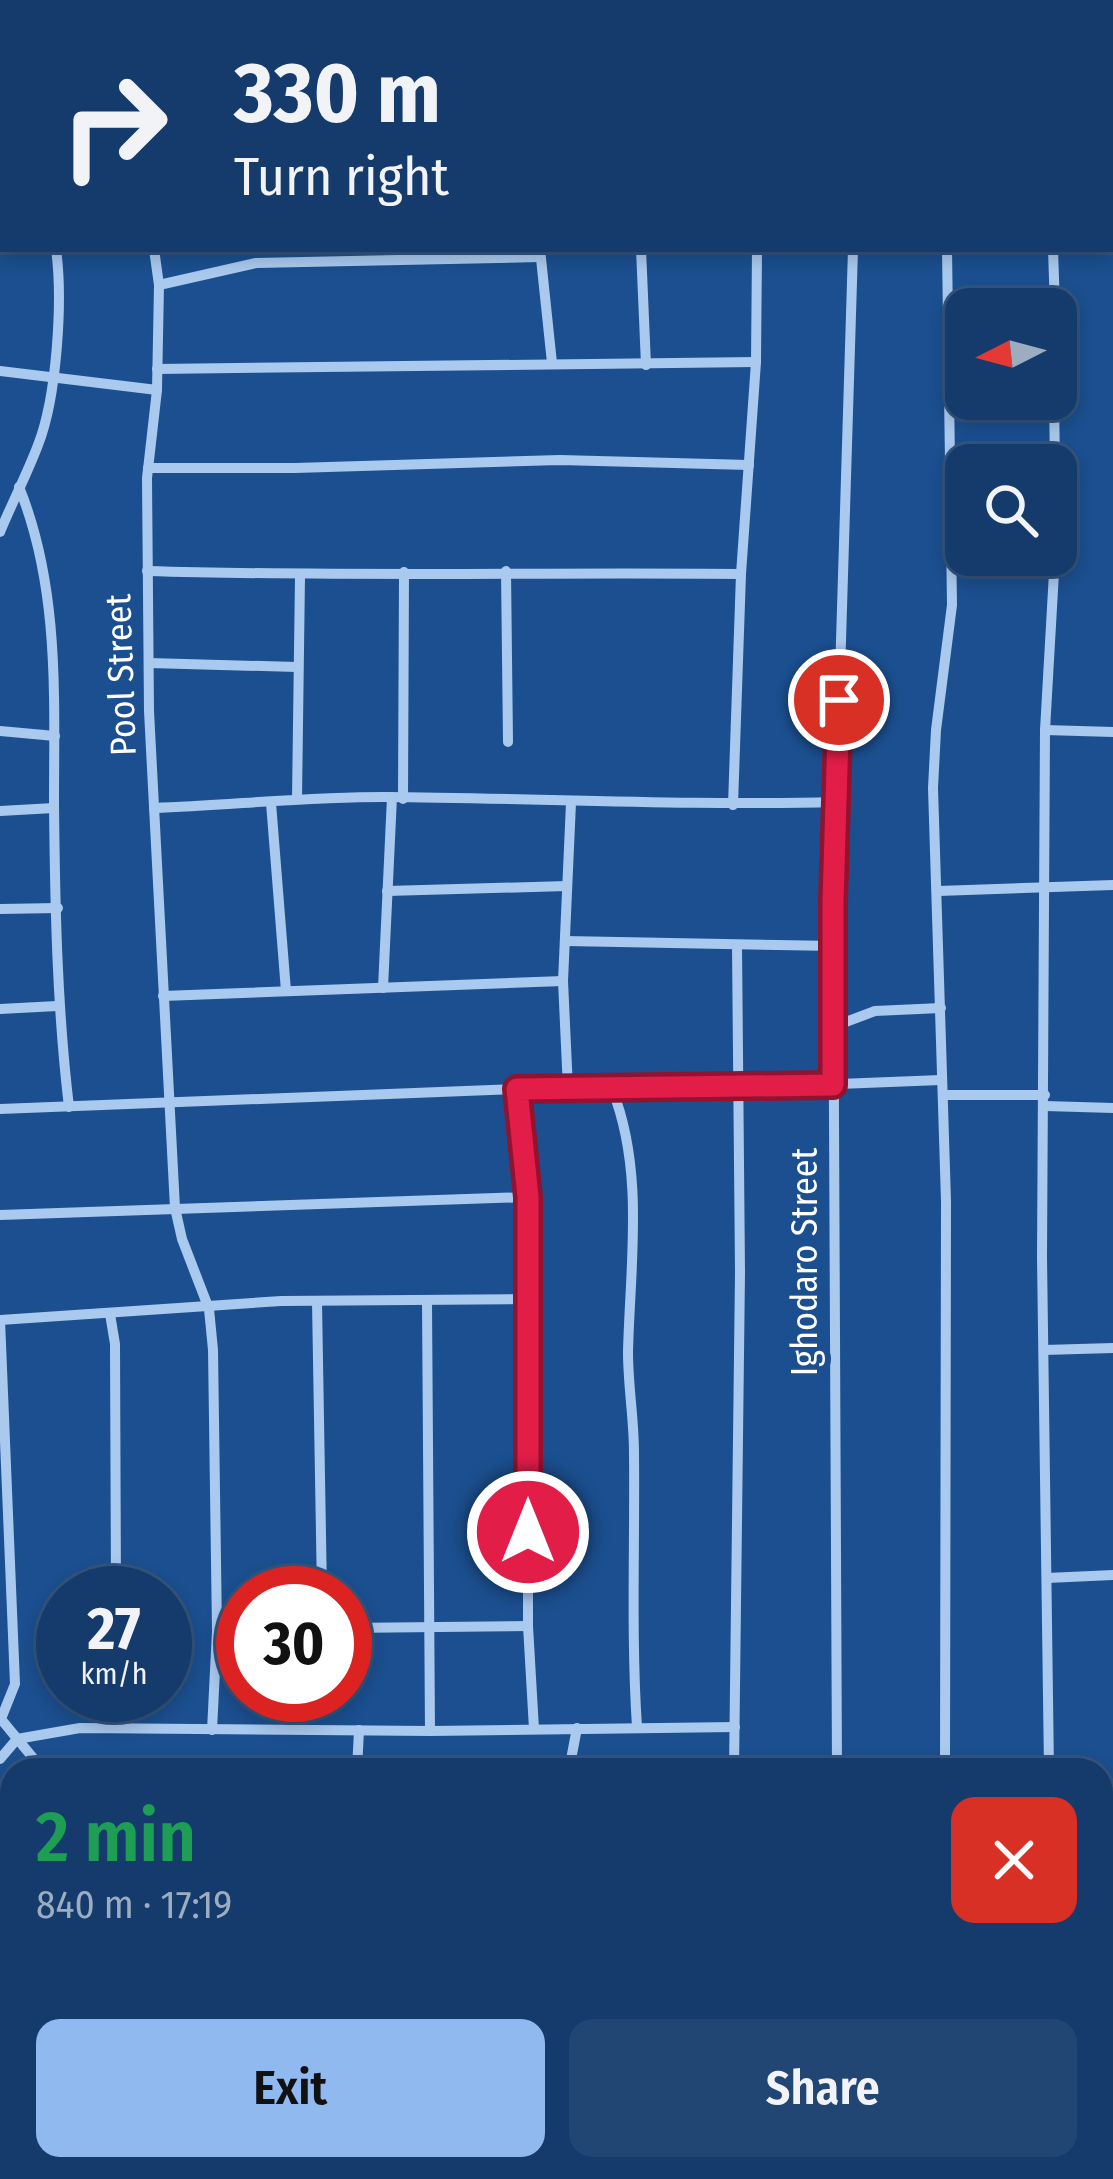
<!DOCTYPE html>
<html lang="en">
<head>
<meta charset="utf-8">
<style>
  body { margin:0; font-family:"Fira Sans Condensed",sans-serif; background:#214673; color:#f1f3f6; height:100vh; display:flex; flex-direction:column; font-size:45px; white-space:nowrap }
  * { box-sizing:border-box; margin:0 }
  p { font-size:39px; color:#9dadc1 }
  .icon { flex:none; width:66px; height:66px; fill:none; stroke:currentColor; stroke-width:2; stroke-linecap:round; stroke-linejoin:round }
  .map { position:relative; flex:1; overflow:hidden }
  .panel { position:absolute; left:0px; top:1758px; width:1113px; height:423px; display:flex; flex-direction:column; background:#143b6b; border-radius:36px 36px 0 0; box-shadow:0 6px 18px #0003,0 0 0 3px #33557e }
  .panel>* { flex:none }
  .top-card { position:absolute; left:0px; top:0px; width:1113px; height:252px; box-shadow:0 6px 18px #0003,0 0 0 3px #33557e; background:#143b6b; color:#f1f3f6; overflow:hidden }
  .needle { width:78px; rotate:264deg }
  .fabs { position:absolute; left:945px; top:288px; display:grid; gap:24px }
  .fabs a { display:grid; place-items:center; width:132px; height:132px; border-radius:24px; background:#143b6b; box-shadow:0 6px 18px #0003,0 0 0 3px #33557e; font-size:60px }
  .speed { position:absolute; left:36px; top:1566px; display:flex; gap:24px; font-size:60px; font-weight:700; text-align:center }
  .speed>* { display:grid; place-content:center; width:156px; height:156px; border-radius:50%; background:#143b6b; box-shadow:0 6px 18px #0003,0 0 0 3px #33557e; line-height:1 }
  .speed small { font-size:30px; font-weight:400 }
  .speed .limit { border:18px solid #d22; background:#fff; color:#111 }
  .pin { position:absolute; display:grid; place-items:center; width:102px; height:102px; color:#fff; margin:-51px; border:6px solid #fff; border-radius:50%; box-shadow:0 3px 12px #0007 }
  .me { position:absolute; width:132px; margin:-66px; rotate:0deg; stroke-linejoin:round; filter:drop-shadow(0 0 9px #0008) }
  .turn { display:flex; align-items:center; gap:42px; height:252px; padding:0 36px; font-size:54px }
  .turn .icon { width:156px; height:156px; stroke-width:2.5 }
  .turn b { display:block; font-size:84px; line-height:102px }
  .round { display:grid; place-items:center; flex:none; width:126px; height:126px; border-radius:24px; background:#214673 }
  .head { display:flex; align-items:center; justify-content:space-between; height:204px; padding:0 36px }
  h1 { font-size:72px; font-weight:600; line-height:90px; color:#1e9e55 }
  .action { display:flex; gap:24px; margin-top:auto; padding:24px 36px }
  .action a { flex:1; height:138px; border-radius:24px; background:#90b9f0; color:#111; font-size:48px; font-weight:600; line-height:138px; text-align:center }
  .action a+a { background:#214673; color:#f1f3f6 }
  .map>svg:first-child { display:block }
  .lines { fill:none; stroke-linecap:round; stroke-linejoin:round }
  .minor { stroke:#a9c9ee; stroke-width:10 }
  .route-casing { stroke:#92132f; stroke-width:30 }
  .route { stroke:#e11d48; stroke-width:21 }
  .labels { text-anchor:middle; stroke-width:12; stroke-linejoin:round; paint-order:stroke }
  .street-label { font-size:36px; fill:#fff; stroke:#1b4f8f }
</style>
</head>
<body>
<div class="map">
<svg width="1113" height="2179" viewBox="0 0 1113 2179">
  <rect width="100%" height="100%" fill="#1b4f8f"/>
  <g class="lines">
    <g class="minor">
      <polyline points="18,0 18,3"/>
      <polyline points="124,0 124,3"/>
      <polyline points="146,0 149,3"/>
      <polyline points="299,0 303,3"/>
      <polyline points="594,0 598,3"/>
      <polyline points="775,0 780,3"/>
      <polyline points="946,0 950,3"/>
      <polyline points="340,3 341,0"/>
      <polyline points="449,3 450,0"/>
      <polyline points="552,3 553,0"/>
      <polyline points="791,3 792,0"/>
      <polyline points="992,3 993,0"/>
      <polyline points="1110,105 1113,107"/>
      <polyline points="0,124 3,124"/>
      <polyline points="1110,246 1113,248"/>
      <polyline points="154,249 159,285 157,390 147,478 149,711 175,1208 182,1239 209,1309 213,1350 217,1631 212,1730"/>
      <polyline points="540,249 552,363"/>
      <polyline points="641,249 646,365"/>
      <polyline points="1053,249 1055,309"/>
      <polyline points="159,285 256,263 540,257"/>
      <polyline points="157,369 756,362"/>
      <polyline points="0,371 157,390"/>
      <polyline points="1054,399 1055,465"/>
      <polyline points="148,468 295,468 560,460 749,465"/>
      <path d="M19 487C60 588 54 698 54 804 55 905 57 1007 69 1107"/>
      <polyline points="1056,495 1056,540"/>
      <path d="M0 532C12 503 27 474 38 445 57 397 63 300 56 249"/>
      <path d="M147 571C344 577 543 572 741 574"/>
      <polyline points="506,571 508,742"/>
      <polyline points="149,663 297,667"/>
      <polyline points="1045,730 1113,732"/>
      <polyline points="0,731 55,736"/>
      <polyline points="297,799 300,576"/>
      <polyline points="403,799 404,572"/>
      <polyline points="271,803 286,991"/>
      <polyline points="733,805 741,574 756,362 757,249"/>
      <path d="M154 808C231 805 307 797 384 797 535 798 686 806 836 802"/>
      <polyline points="0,811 54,808"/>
      <polyline points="387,891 567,886"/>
      <polyline points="938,891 1113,885"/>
      <polyline points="0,909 58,908"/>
      <polyline points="565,941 834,946"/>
      <polyline points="383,988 392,797"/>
      <polyline points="163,996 563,981"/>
      <polyline points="0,1009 57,1006"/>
      <polyline points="835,1026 875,1011 941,1008"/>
      <polyline points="517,1089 528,1197 528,1626 534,1729"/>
      <polyline points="568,1089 563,981 571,803"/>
      <path d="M612 1089C645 1171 630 1266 628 1352 628 1386 634 1419 634 1453 635 1544 631 1636 637 1727"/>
      <polyline points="943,1095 1045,1095"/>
      <polyline points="1045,1106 1113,1108"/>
      <polyline points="0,1109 517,1089 737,1088 941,1080"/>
      <polyline points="0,1215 528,1197"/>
      <polyline points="317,1302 322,1593"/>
      <polyline points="427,1302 430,1731"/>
      <polyline points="110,1314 115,1344 116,1593"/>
      <polyline points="0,1320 281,1301 530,1299"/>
      <polyline points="0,1320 15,1684 1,1719"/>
      <polyline points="1044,1350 1113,1348"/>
      <polyline points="1047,1578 1113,1575"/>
      <polyline points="345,1628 528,1626"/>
      <polyline points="217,1631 243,1630"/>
      <polyline points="0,1718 43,1770"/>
      <polyline points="115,1728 115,1695"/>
      <polyline points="0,1759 17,1739 80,1728 430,1731 735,1727"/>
      <polyline points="357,1770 359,1730"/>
      <polyline points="569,1770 577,1728"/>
      <polyline points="734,1770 740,1272 737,945"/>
      <polyline points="837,1770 833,902 853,249"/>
      <polyline points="945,1770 946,1201 933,788 936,730 952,605 947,249"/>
      <polyline points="1049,1770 1042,1257 1045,730 1055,555"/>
      <polyline points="1101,1797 1113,1798"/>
      <polyline points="0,1812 12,1830"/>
      <polyline points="0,2059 12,2071"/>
      <polyline points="114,2169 126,2179"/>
      <polyline points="222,2169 224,2174 235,2177 315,2179"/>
      <polyline points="941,2169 942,2179"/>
      <polyline points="1041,2169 1042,2179"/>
      <polyline points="144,2179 152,2169"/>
      <polyline points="355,2179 528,2179"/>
      <polyline points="836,2179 836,2169"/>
      <polyline points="1095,2179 1096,2169"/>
    </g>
  </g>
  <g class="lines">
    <g class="route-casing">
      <polyline id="route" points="528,1532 528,1197 517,1089 833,1085 833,902 839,700"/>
    </g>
    <use href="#route" class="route"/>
  </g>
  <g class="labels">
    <g class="street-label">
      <text transform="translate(120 675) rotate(-92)" y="13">Pool Street</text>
      <text transform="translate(804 1262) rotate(-90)" y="13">Ighodaro Street</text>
    </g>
  </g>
</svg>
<div class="fabs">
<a><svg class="needle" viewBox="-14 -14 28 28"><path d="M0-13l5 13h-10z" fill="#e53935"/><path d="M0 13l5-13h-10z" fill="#9dadc1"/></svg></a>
<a><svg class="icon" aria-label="search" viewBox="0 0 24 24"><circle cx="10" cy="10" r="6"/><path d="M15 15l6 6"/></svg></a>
</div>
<div class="speed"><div>27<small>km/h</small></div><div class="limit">30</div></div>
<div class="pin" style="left:839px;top:700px;background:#d93025"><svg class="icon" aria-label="arrive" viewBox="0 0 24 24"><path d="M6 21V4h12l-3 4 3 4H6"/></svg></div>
<svg class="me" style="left:528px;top:1532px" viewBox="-20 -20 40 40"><circle r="17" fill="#e11d48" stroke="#fff" stroke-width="3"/><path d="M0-11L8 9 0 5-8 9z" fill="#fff"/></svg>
<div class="top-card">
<div class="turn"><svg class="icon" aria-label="right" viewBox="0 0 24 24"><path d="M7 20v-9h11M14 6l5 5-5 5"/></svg><div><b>330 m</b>Turn right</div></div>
</div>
<section class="panel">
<div class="head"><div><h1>2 min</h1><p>840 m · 17:19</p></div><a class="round" style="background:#d93025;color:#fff"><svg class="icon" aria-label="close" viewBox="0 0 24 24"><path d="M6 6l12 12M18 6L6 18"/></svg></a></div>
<div class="action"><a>Exit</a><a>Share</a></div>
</section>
</div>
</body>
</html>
